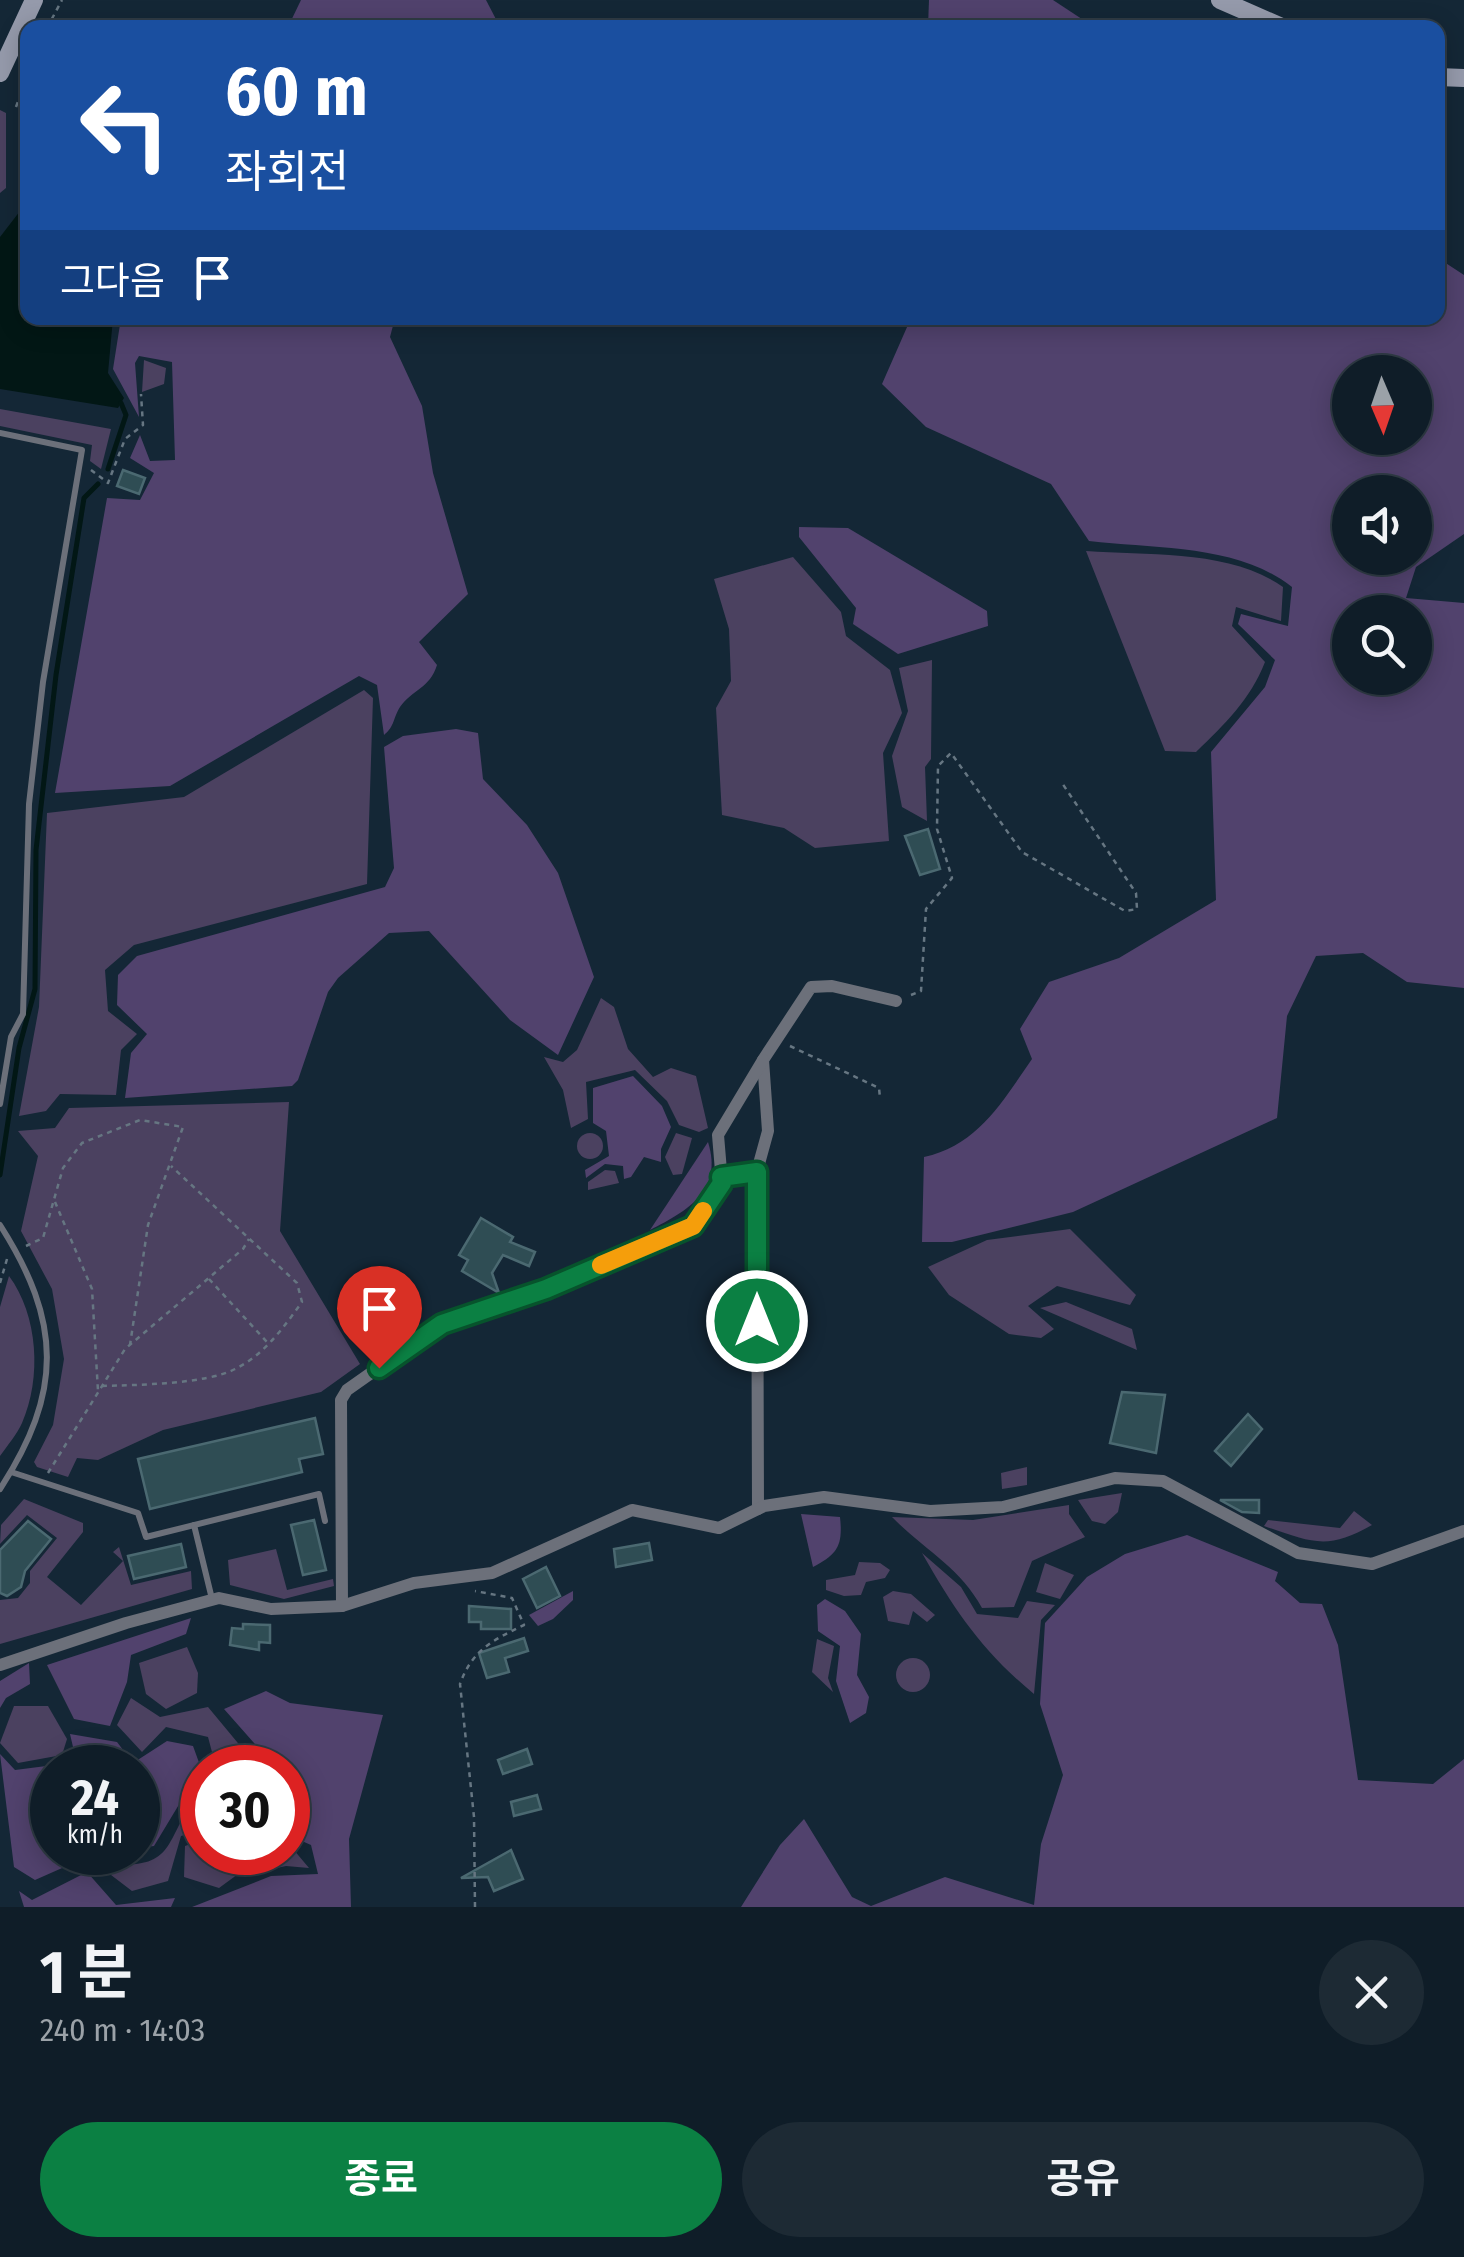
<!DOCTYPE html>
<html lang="ko">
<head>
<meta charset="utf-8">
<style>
  body { margin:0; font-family:"Fira Sans Condensed","Noto Sans KR",sans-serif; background:#1d2a34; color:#f1f3f6; height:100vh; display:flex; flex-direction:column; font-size:38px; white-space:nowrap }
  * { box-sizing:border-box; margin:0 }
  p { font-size:32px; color:#9ba2a8 }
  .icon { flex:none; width:55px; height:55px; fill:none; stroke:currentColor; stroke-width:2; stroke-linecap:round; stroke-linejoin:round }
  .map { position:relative; height:1907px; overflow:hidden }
  .side { display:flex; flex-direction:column; background:#0f1d28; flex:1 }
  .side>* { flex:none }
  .top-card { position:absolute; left:20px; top:20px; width:1425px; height:305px; border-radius:20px; box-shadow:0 5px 25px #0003,0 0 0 2px #2f3b45; background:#1a4fa0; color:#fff; overflow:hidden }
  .needle { width:65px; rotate:178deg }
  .tools { position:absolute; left:1332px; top:355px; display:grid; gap:20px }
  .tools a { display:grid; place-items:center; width:100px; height:100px; border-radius:50%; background:#0f1d28; box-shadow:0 5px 25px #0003,0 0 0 2px #2f3b45; font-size:50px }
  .speed { position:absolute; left:30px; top:1745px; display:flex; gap:20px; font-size:50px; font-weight:700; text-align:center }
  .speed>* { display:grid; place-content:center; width:130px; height:130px; border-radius:50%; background:#0f1d28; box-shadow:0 5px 25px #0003,0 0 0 2px #2f3b45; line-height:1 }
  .speed small { font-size:25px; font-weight:400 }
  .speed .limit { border:15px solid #d22; background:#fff; color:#111 }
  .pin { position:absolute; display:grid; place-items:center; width:85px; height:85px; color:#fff; margin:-102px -42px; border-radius:50% 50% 50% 0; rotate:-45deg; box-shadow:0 0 10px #0007 }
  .pin .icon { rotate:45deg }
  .me { position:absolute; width:110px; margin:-55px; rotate:0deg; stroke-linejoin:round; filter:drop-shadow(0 0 8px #0008) }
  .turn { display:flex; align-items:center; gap:35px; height:210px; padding:0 40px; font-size:45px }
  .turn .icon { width:130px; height:130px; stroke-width:2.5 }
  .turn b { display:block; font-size:70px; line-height:85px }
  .then { display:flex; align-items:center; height:95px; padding:0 40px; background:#0003; gap:20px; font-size:38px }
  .round { display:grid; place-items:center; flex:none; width:105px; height:105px; border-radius:52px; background:#1d2a34 }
  .overview { display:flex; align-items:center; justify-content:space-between; height:170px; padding:0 40px }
  h1 { font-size:60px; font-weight:700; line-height:75px }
  .primary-button { display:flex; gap:20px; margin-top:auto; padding:20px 40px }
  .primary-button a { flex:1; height:115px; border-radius:60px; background:#0b8043; color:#fff; font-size:40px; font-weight:700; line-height:115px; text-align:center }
  .primary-button a+a { background:#1d2a34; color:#f1f3f6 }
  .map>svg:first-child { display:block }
  .green { fill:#4b4160 }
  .forest { fill:#51426d; fill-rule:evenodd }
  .water { fill:#021715 }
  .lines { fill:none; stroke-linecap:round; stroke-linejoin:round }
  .stream { stroke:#021715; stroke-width:5 }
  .building { fill:#2f4d54; stroke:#4b6971; stroke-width:2.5 }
  .path { stroke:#667682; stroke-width:2.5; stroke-dasharray:5 5; stroke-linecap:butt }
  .lane { stroke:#6c707a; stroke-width:6 }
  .street { stroke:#6c707a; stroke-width:12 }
  .secondary { stroke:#959aab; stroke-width:18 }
  .route-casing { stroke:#07532c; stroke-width:25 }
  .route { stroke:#0b8043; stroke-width:18 }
  .slow { stroke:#f59e0b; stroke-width:18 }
</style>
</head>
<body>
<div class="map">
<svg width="1464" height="1907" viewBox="0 0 1464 1907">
  <rect width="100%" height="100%" fill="#142736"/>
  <g class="green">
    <polygon points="0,110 6,113 6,188 0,193"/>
    <polygon points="144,360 166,368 164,384 142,392"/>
    <polygon points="0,409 111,429 101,469 90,461 92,445 0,426"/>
    <path d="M1086 551C1150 556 1229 549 1283 587L1281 621 1236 607 1232 626 1265 662C1250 700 1225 724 1196 752L1165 751Z"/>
    <polygon points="793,557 841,612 846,636 890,670 902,713 883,753 889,841 815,848 784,828 722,815 716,708 731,681 729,629 714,579"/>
    <polygon points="932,660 931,759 925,767 927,821 902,807 892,756 908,711 899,668"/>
    <polygon points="364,690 373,698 367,884 134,945 105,970 108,1011 137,1034 121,1050 116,1095 60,1094 46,1111 19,1116 39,1007 47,813 184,797"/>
    <polygon points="601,998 614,1007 628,1049 653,1077 671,1068 696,1076 708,1128 699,1132 679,1125 667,1101 635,1070 586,1082 588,1119 571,1128 563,1090 544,1057 563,1062 577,1050"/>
    <polygon points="289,1102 280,1231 360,1364 321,1392 163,1430 98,1460 77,1458 68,1477 37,1467 34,1462 53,1425 64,1359 52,1289 21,1231 38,1156 18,1131 55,1128 69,1108"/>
    <polygon points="676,1133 692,1138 682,1174 673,1175 665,1157"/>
    <circle cx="590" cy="1146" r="13"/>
    <polygon points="605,1170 615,1171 619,1183 588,1190 588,1182"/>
    <polygon points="1070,1229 1136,1295 1130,1305 1057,1286 1028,1306 1054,1329 1041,1338 1009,1334 949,1295 928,1267 987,1240"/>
    <path d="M9 1276C38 1315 42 1378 22 1423 17 1434 7 1446 0 1456V1307Z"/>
    <polygon points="1066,1302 1132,1329 1137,1350 1040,1308"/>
    <polygon points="1027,1467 1027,1485 1002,1489 1001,1473"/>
    <polygon points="1122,1493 1118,1512 1105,1524 1092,1521 1078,1500"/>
    <polygon points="24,1499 83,1523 83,1532 47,1577 81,1605 123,1561 113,1552 119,1547 131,1585 191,1571 192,1589 0,1644 0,1600 18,1598 30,1583 30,1571 57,1538 27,1515 0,1544 1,1525"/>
    <path d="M1069 1505V1514L1085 1537 1032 1561 1014 1607 982 1608C960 1567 923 1549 892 1517L973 1520Z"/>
    <path d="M1354 1511 1372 1525C1327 1551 1311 1542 1264 1526L1268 1520 1340 1528Z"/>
    <polygon points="276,1549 287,1590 333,1579 334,1586 284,1599 230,1585 228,1560"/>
    <path d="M922 1553 961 1587 977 1614 1018 1618 1027 1601 1055 1605 1041 1620 1034 1694C982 1651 955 1611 922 1553Z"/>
    <polygon points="859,1562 880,1563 890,1570 885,1578 866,1582 861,1595 844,1596 826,1590 826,1580 855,1575"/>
    <polygon points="1045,1563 1074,1575 1060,1599 1036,1592"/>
    <polygon points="893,1591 911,1594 935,1615 927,1622 913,1611 909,1625 888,1621 883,1597"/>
    <polygon points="817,1639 834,1646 828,1678 833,1692 812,1672"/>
    <polygon points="187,1647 198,1673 197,1693 166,1709 146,1694 139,1663"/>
    <circle cx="913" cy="1675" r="17"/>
    <polygon points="131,1698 160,1717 208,1707 252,1760 245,1767 216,1767 208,1737 166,1727 142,1752 117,1725"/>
    <polygon points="14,1706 48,1706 67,1739 62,1755 18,1763 0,1743"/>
    <path d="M202 1787V1830L181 1836 168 1881 132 1891 94 1862C182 1874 160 1842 202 1787Z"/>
    <polygon points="202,1840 202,1852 247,1853 245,1869 219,1888 184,1877 185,1846"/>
    <polygon points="288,1843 309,1868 286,1866 254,1873 254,1853 288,1852"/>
  </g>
  <g class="forest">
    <polygon points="301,0 486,0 500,27 288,27"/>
    <polygon points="929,0 1053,0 1094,27 928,27"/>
    <path d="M1438 258 1464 275V534L1416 567 1406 598 1464 603V988L1407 982 1363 953 1316 956 1287 1016 1277 1118 1073 1212 952 1242H922L924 1157C978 1145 1002 1102 1032 1059L1020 1029 1049 982 1119 958 1216 900 1211 752 1265 687 1275 660 1238 624 1241 614 1288 626 1292 587C1237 544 1157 549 1089 541L1051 484 926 427 882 384 911 318H1438ZM1350 372H1415V438H1350ZM1350 492H1415V558H1350ZM1350 612H1415V678H1350Z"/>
    <path d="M121 318H395L390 337 422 406 433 473 468 594 419 642 437 665C430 688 412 690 400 707 393 718 395 726 384 735L377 685 359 676 170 786 55 793 107 498 140 500 154 473 130 458 140 435 150 461 175 460 172 362 139 356 135 363 139 417 113 369Z"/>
    <polygon points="799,527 848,528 987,611 988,626 898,654 853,624 856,608 799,537"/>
    <polygon points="456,729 478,733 483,779 527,825 558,873 594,977 558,1055 510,1020 429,931 389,933 338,978 328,992 298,1080 292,1086 125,1098 131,1053 147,1034 117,1005 118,975 137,956 385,887 394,868 384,747 403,736"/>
    <polygon points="633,1076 662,1106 671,1127 661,1149 661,1162 644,1157 631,1177 624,1179 623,1166 605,1164 586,1178 585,1170 609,1156 606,1131 593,1123 593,1088"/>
    <path d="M708 1142C723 1190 689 1210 650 1230Z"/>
    <path d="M801 1514 840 1517C843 1545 838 1554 813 1567Z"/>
    <polygon points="1187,1535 1278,1572 1275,1581 1300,1603 1322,1604 1338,1645 1358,1780 1433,1784 1464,1759 1464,1907 741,1907 780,1845 804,1819 852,1897 871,1906 945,1877 1034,1905 1041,1844 1063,1775 1040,1704 1045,1623 1087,1577 1125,1554"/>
    <polygon points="573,1591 573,1600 553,1619 538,1626 529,1615"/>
    <polygon points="825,1599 845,1611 861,1634 857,1675 869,1697 866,1713 850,1723 836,1681 840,1646 818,1631 817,1605"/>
    <polygon points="191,1618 186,1634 131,1655 127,1682 110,1726 74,1719 47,1665"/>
    <polygon points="29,1663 30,1684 6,1698 0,1708 0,1681"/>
    <polygon points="266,1691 290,1703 383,1715 349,1839 351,1907 192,1907 271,1876 318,1874 311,1845 288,1835 288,1768 265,1767 269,1760 224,1709"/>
    <polygon points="70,1734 117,1742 133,1763 167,1741 193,1746 201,1768 154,1846 138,1848 138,1768 52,1768 52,1852 72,1853 78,1861 35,1880 14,1867 0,1754 15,1770 62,1764 73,1747"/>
    <polygon points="87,1872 116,1905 175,1898 171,1907 24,1907 19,1891 32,1900"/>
  </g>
  <polygon class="water" points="27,202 28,318 113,318 108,373 124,398 118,408 0,389 0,237"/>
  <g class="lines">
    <g class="stream">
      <polyline points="108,469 126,415 121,403"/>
      <polyline points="0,1175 19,1048 35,989 36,850 56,675 84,498 98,484"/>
    </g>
  </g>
  <g class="building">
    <polygon points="123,470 145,478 139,494 117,486"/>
    <polygon points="928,829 940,869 920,875 905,836"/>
    <polygon points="481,1218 513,1237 510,1242 535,1252 529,1266 503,1255 492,1273 499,1293 462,1271 468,1260 459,1255"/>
    <polygon points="1122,1392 1165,1395 1156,1453 1110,1443"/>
    <polygon points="1248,1414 1262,1429 1231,1466 1215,1451"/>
    <polygon points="315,1418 323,1454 299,1459 302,1472 150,1509 138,1459"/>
    <polygon points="1220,1500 1259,1500 1259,1513 1242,1512"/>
    <polygon points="314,1520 326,1570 303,1575 291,1525"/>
    <polygon points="28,1521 51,1539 25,1571 21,1587 7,1596 0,1593 0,1550"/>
    <polygon points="649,1543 652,1560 616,1567 614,1549"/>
    <polygon points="181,1544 186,1567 134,1579 128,1556"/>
    <polygon points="546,1567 560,1596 537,1608 523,1579"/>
    <polygon points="469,1606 511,1609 511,1629 481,1629 481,1622 469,1622"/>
    <polygon points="243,1624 270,1625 270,1643 259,1642 259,1650 230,1645 232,1628 243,1629"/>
    <polygon points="524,1638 528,1651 505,1658 509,1672 487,1678 479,1653"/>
    <polygon points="527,1749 532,1764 503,1774 498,1760"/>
    <polygon points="537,1795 541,1809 514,1816 511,1802"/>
    <polygon points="511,1850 523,1879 494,1891 488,1877 461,1878"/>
  </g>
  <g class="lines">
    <g class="path">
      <polyline points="47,28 62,0"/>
      <polyline points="16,107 28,74"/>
      <polyline points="91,470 108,483 125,439 143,425 141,394"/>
      <polyline points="911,995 921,991 926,909 952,878 937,829 938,766 951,753 1022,852 1125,911 1137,909 1136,893 1062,783"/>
      <polyline points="790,1046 879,1088 880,1098"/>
      <polyline points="55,1202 92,1289 98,1391"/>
      <polyline points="26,1246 43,1238 63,1168 82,1143 140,1120 183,1127 148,1225 130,1345"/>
      <polyline points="209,1279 267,1342"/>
      <polyline points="0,1283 7,1259"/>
      <path d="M102 1386C136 1385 207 1384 235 1369 264 1355 284 1327 302 1302L297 1283 171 1166"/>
      <polyline points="48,1473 125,1349 243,1249 249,1239"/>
      <path d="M475 1907 474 1817 460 1684C472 1650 493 1640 524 1625L512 1598 475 1591"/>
    </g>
    <g class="lane">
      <polyline points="0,433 82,450 43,682 29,804 23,1014 11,1037 0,1104"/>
      <path d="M0 1225C62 1322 63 1392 0 1489"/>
      <polyline points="11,1472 138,1513 146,1537 319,1494 325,1521"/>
      <polyline points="194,1525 212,1599"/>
    </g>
    <g class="street">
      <polyline points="721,1177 757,1171"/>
      <polyline points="758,1509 757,1171 768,1131 763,1060 811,987 832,986 896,1001"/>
      <polyline points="342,1606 341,1400 347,1390 442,1323 545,1289 693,1226 722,1183 718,1135 763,1060"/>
      <polyline points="0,1665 126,1623 219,1598 271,1609 342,1606 414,1583 492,1573 632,1510 719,1528 764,1506 824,1497 930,1511 1003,1507 1115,1478 1163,1481 1298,1553 1372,1564 1464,1531"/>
    </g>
    <g class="secondary">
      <polyline points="1220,0 1284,28"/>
      <polyline points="0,73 34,0"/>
      <polyline points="1438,77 1464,78"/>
    </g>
  </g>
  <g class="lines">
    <g class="route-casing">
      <polyline id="route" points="379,1368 442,1324 546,1289 693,1226 722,1183 721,1177 757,1172 757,1321"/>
    </g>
    <use href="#route" class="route"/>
    <polyline class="slow" points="601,1265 693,1226 703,1211"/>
  </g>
</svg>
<div class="tools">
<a><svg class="needle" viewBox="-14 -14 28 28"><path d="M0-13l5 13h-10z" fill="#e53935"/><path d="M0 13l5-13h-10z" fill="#9ba2a8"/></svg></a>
<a><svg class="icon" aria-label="sound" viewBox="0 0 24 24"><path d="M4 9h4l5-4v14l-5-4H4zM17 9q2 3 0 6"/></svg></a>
<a><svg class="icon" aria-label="search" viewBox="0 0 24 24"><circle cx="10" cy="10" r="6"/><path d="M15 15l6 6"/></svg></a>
</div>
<div class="speed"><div>24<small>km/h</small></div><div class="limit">30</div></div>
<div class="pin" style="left:379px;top:1368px;background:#d93025"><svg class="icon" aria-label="arrive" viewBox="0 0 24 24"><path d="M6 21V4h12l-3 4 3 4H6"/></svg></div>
<svg class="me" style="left:757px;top:1321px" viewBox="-20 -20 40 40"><circle r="17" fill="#0b8043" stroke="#fff" stroke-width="3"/><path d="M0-11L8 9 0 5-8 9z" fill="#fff"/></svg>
<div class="top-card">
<div class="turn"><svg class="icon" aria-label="left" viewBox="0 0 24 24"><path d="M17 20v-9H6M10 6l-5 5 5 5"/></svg><div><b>60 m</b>좌회전</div></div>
<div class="then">그다음<svg class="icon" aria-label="arrive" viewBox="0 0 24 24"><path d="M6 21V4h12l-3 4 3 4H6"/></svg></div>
</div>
</div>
<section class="side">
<div class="overview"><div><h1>1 분</h1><p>240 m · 14:03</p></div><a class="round"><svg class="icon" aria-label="close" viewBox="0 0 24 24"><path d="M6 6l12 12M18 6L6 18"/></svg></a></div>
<div class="primary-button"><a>종료</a><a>공유</a></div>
</section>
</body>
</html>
